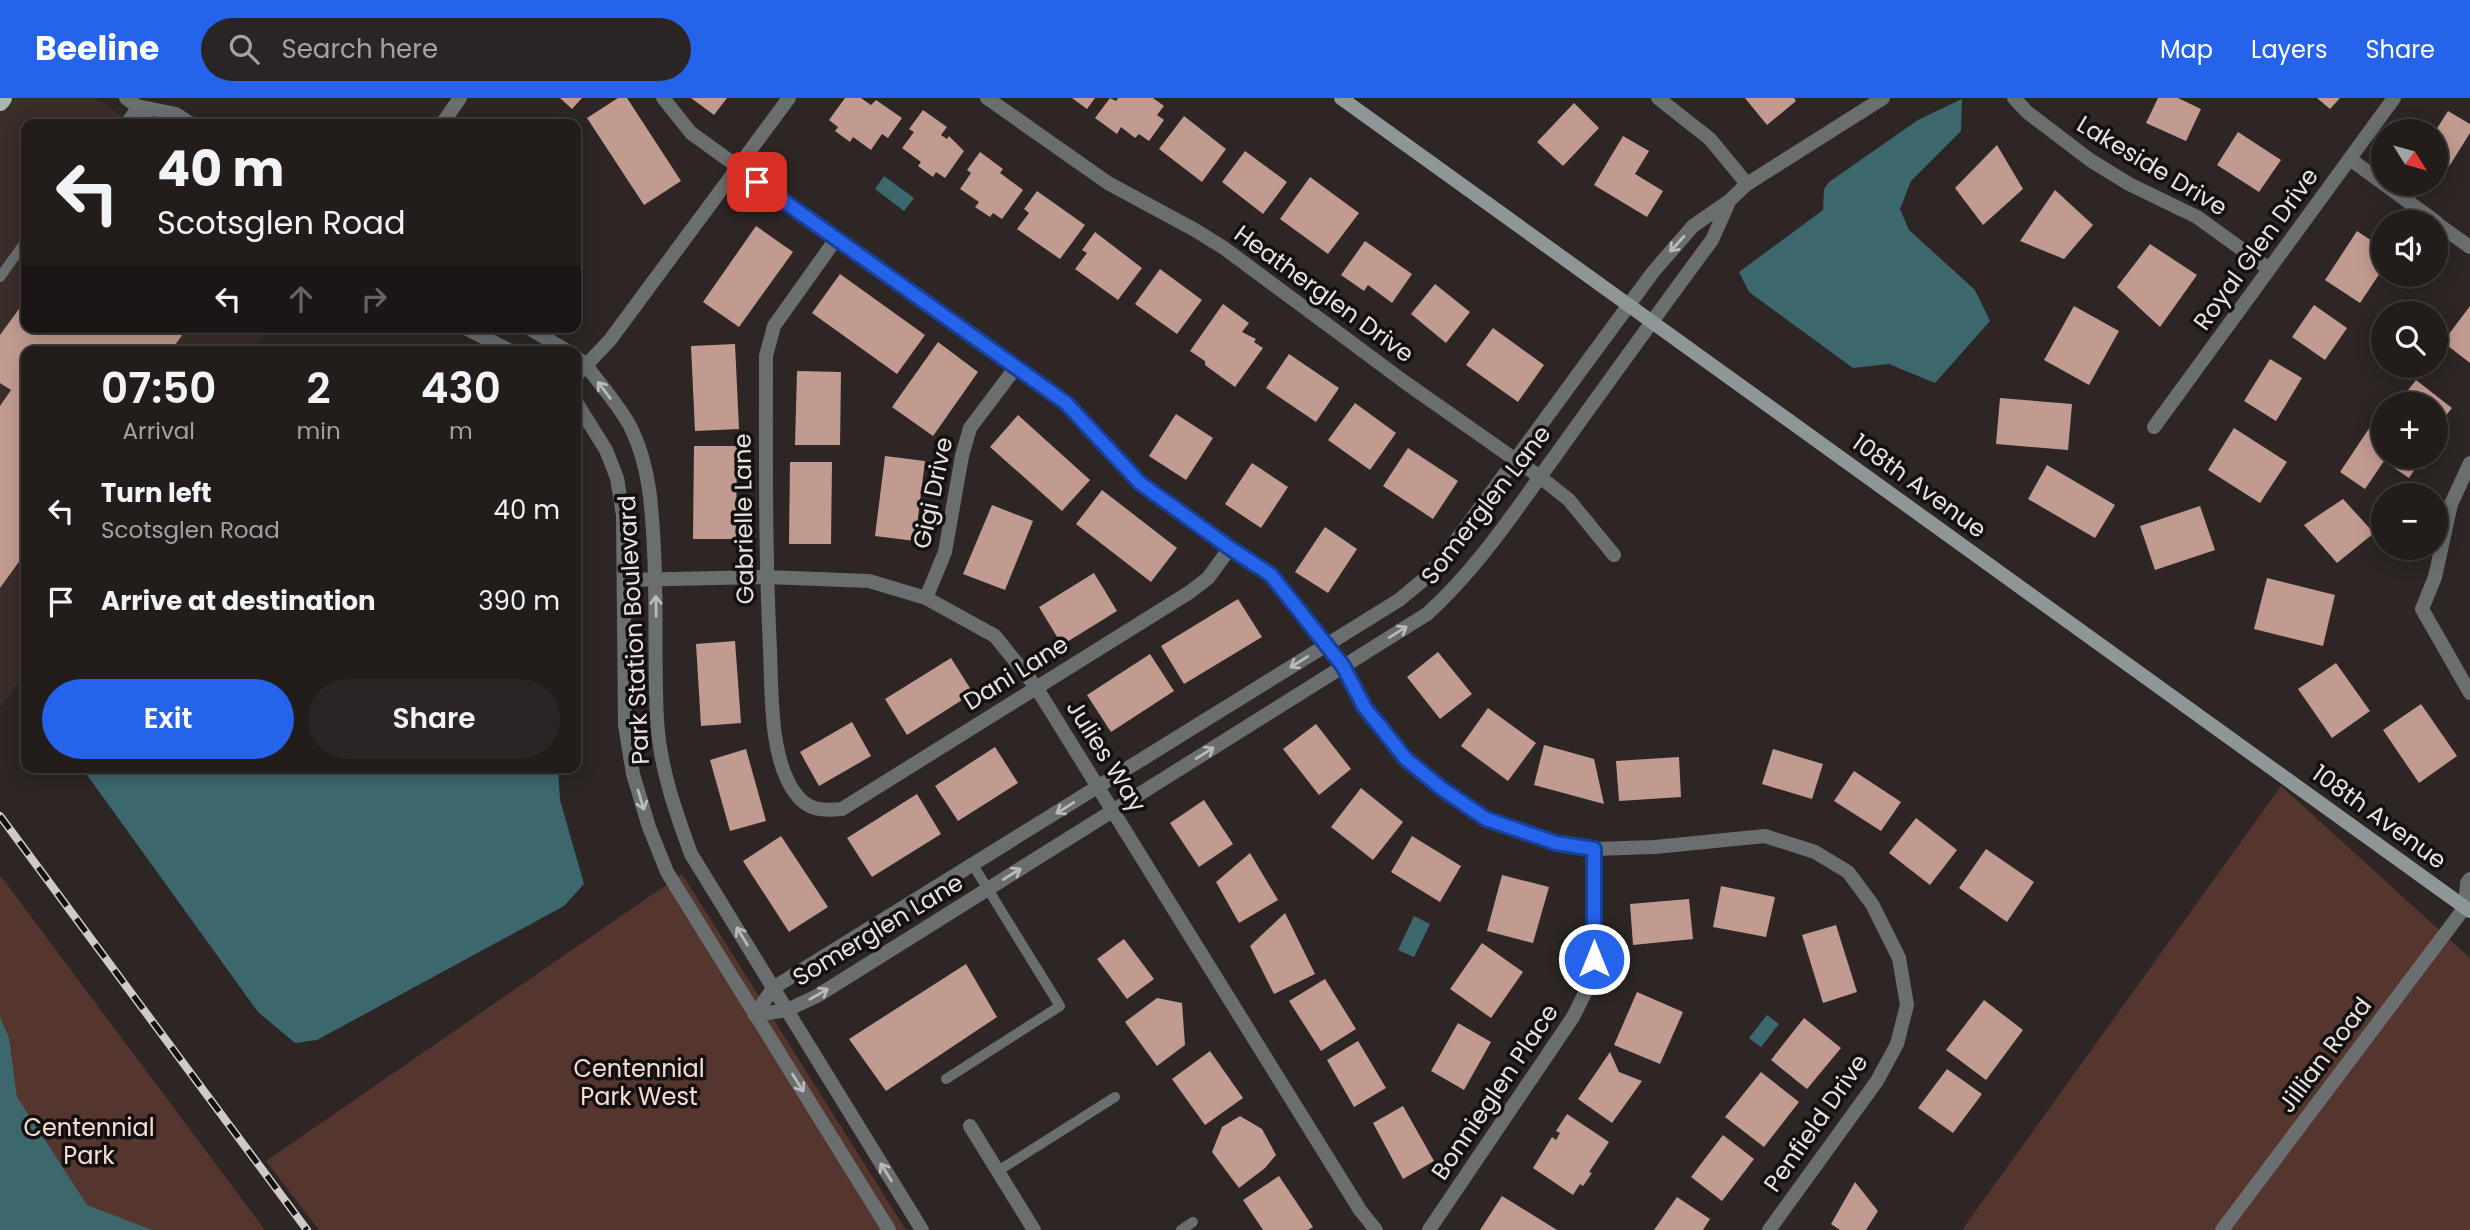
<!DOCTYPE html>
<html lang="en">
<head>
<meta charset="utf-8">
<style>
  body { margin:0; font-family:Poppins,sans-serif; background:#2a2524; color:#f1f3f6; height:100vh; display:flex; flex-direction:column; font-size:26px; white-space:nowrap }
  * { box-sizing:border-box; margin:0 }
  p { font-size:23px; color:#a2a1a3 }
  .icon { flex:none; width:38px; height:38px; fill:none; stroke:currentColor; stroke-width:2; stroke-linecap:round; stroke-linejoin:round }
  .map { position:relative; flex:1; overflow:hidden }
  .drawer { position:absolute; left:21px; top:248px; width:560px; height:427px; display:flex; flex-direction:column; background:#221c1b; border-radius:14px; box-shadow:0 4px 18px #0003,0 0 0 2px #3f3a3a }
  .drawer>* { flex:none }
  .guide { position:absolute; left:21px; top:21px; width:560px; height:214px; border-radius:14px; box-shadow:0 4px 18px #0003,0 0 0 2px #3f3a3a; background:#221c1b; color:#f1f3f6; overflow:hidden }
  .needle { width:46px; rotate:127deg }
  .tools { position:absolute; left:2371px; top:21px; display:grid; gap:14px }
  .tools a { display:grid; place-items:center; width:77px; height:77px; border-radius:50%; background:#221c1b; box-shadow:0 4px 18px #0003,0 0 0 2px #3f3a3a; font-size:35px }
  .pin { position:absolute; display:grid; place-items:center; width:60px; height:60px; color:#fff; margin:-30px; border-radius:14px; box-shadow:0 4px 10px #0006 }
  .me { position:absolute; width:77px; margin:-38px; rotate:0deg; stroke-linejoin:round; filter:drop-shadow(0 0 5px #0008) }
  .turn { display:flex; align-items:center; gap:24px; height:147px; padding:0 21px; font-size:32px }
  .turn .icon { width:91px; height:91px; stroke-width:2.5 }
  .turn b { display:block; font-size:49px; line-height:60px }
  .lanes { display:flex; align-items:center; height:66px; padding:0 21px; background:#0003; justify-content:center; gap:35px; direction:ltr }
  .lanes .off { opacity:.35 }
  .eta { display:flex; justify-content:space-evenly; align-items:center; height:119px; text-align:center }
  .eta b { font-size:42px; font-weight:600; line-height:49px }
  .cta { display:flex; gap:14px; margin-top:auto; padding:14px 21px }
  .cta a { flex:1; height:80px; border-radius:42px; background:#2563eb; color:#fff; font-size:28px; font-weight:600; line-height:80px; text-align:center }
  .cta a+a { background:#2a2524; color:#f1f3f6 }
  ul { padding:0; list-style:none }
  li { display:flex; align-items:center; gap:21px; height:91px; padding:0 21px }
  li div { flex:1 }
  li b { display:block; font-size:26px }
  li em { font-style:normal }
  header { display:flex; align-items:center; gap:42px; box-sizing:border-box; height:98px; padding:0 35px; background:#2563eb; color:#fff }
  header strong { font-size:33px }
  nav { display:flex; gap:38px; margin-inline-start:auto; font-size:24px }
  .search { width:490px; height:63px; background:#2a2524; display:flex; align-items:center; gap:18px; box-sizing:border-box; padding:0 24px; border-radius:38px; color:#a2a1a3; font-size:26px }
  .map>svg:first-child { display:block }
  .built { fill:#3b2d29 }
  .green { fill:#55362e }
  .water { fill:#3c686d }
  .building { fill:#c29b90 }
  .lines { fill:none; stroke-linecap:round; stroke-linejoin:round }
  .lane { stroke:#6a6e6f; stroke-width:10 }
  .street { stroke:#6a6e6f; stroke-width:14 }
  .secondary { stroke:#8f9697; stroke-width:14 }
  .primary { stroke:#acb5b6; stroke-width:18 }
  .rail-casing { stroke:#d0cbc9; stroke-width:8 }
  .rail { stroke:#13100f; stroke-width:5; stroke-dasharray:16; stroke-linecap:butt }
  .oneway { stroke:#bcbab9 }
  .route-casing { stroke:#184099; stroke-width:18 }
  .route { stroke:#2563eb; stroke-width:12 }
  .labels { text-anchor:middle; stroke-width:7; stroke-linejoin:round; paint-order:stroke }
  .street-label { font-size:24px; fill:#e8e3e1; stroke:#13100f }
  .park-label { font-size:24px; fill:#f8ddd6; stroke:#13100f }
</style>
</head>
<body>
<header>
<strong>Beeline</strong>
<div class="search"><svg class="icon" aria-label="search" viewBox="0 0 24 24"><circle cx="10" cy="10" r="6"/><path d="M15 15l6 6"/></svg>Search here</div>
<nav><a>Map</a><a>Layers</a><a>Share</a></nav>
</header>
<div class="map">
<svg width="2470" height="1132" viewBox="0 0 2470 1132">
  <rect width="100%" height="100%" fill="#2d2624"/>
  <polygon class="built" points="3,0 96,0 133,26 26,26 26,229 270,229 253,254 26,254 26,573 0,610 0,4"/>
  <g class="green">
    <polygon points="2281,688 2470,860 2470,1132 1962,1132"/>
    <polygon points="682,776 906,1132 319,1132 266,1063"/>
    <polygon points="0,777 265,1132 0,1132"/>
  </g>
  <g class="water">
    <polygon points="1962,1 1961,33 1911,83 1900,111 1909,132 1975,192 1990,223 1935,285 1889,266 1853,270 1749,194 1739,174 1823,112 1824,91 1829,84 1918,22"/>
    <polygon points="884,78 914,100 904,113 875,91"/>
    <polygon points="82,670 558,670 560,702 584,786 564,808 317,942 295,945 258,914"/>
    <polygon points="1414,818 1430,826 1414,859 1398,852"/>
    <polygon points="1767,917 1779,926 1761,949 1749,940"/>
    <polygon points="0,919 9,940 17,999 87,1107 152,1132 0,1132"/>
  </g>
  <g class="building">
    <polygon points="560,0 582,0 572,11"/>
    <polygon points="618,0 627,0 681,83 644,107 587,20"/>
    <polygon points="691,0 727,0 714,17"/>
    <polygon points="845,0 861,0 871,7 876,2 902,20 888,40 882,36 871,52 853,39 850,44 835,33 838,29 829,22"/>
    <polygon points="1072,0 1095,0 1087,11"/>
    <polygon points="1110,0 1116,3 1118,0 1153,0 1164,8 1157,17 1164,22 1149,43 1139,36 1135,40 1121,29 1117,36 1095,20"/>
    <polygon points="1745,0 1794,0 1796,3 1767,27"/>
    <polygon points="2158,0 2178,0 2201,11 2186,43 2146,25"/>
    <polygon points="2317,0 2340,0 2330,11"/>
    <polygon points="1574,5 1599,30 1563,68 1537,44"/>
    <polygon points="923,12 947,29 941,37 947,41 949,38 964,53 945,80 936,74 933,79 918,68 921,64 902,50 914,34 909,31"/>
    <polygon points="2448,13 2470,26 2470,35 2445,75 2436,70 2436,32"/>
    <polygon points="1184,18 1226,51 1202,84 1159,51"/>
    <polygon points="2238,34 2281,62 2259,94 2217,67"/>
    <polygon points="1623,38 1649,53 1635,76 1663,93 1647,119 1594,87"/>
    <polygon points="1997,47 2023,91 1983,127 1955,90"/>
    <polygon points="1245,53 1287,84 1263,116 1222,84"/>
    <polygon points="980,54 1003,71 1000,75 1023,92 1002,121 993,115 990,119 975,109 979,104 960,91 971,75 967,72"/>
    <polygon points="1310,79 1359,115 1328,156 1280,121"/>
    <polygon points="2055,92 2093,127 2064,161 2020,143"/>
    <polygon points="1037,93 1085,127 1060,161 1017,131 1029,115 1024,111"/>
    <polygon points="756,128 793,154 739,229 703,204"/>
    <polygon points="2357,133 2384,151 2384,169 2360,205 2325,182"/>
    <polygon points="1095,134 1142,170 1118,202 1075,171 1087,155 1082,152"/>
    <polygon points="1365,143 1412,176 1392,205 1368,187 1364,193 1341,177"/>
    <polygon points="2150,146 2197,177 2160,229 2117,189"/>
    <polygon points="1160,171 1202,202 1177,236 1135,206"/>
    <polygon points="840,176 925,237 897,276 812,215"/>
    <polygon points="1435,186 1470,214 1446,245 1411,216"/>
    <polygon points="1223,206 1249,225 1242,234 1256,241 1254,244 1263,250 1235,289 1205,267 1205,263 1190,253"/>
    <polygon points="2314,207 2347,230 2325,262 2292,239"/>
    <polygon points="2074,208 2119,233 2089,287 2044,262"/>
    <polygon points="2470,208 2470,265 2443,244"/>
    <polygon points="19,211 26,217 26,229 44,229 51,235 55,229 188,229 170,254 26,254 26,454 0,490 0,308 11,292 0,285 0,237"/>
    <polygon points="1493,230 1544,267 1518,304 1466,267"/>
    <polygon points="938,244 978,274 933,338 892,309"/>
    <polygon points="735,246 739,331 695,333 691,248"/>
    <polygon points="1289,256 1339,290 1316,324 1266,290"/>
    <polygon points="2270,261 2302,280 2276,323 2244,303"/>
    <polygon points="797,273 841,274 840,347 795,347"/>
    <polygon points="2416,282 2452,310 2436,330 2436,306 2397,306"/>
    <polygon points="2000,300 2072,306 2068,352 1996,346"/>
    <polygon points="1355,305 1396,335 1370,372 1328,342"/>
    <polygon points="1176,316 1213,340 1186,382 1149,358"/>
    <polygon points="1018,317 1090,382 1062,413 990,349"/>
    <polygon points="2372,326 2384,334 2384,359 2422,360 2409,380 2384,363 2365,391 2340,374"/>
    <polygon points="2234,330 2287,364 2260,405 2208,372"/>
    <polygon points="694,348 737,348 736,441 693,441"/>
    <polygon points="1408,350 1458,383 1433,421 1383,388"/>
    <polygon points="885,358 925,363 915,443 875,438"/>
    <polygon points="790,364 832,364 831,446 789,446"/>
    <polygon points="1252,365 1288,389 1261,430 1225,406"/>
    <polygon points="2047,367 2115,407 2095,440 2028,401"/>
    <polygon points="1102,392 1177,450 1151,484 1076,426"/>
    <polygon points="2343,401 2374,435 2337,465 2304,427"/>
    <polygon points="992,407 1033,423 1005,492 963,476"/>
    <polygon points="2200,408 2215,452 2155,472 2140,428"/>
    <polygon points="1325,429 1357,451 1328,495 1295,474"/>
    <polygon points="1094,475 1117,513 1062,547 1039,509"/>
    <polygon points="2267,480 2335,497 2323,548 2254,531"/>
    <polygon points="1238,501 1262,539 1184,586 1161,548"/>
    <polygon points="735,543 741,625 701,628 696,546"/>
    <polygon points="1438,554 1472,596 1440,621 1407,579"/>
    <polygon points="1150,556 1174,593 1111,634 1087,597"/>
    <polygon points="951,560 973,595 907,637 885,601"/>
    <polygon points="2336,565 2370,613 2332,640 2298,591"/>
    <polygon points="2421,606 2457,658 2419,685 2383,632"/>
    <polygon points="1488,610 1536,645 1508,683 1461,648"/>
    <polygon points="852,624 871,658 819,688 800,654"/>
    <polygon points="1316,626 1351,671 1319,697 1283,651"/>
    <polygon points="1544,647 1594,661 1604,706 1534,687"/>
    <polygon points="995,649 1018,685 958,723 935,688"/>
    <polygon points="746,651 766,723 730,733 710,662"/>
    <polygon points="1773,651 1823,666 1812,701 1762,686"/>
    <polygon points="1679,659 1681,699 1619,703 1616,663"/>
    <polygon points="1854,673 1901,704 1881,733 1834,703"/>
    <polygon points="1361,690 1403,724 1373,762 1331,729"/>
    <polygon points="917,696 941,736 872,779 847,740"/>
    <polygon points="1204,702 1233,746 1199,769 1170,725"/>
    <polygon points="1916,720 1957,752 1930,787 1889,755"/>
    <polygon points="781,738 828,809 789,834 743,763"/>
    <polygon points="1412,738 1461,768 1440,804 1391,774"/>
    <polygon points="1986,751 2034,784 2007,824 1959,790"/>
    <polygon points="1250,755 1278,802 1239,825 1216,784"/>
    <polygon points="1502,777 1549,789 1533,845 1487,833"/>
    <polygon points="1721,788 1775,799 1766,839 1713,829"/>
    <polygon points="1689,801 1693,841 1633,847 1630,806"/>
    <polygon points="1285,815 1315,876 1274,896 1250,848"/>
    <polygon points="1836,827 1857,894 1823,905 1802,837"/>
    <polygon points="1124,841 1154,881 1127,901 1097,861"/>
    <polygon points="1482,845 1523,874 1491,920 1450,891"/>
    <polygon points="966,866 997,919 886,993 849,941"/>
    <polygon points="1325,881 1356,931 1321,953 1289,903"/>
    <polygon points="1637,894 1683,914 1660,966 1614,947"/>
    <polygon points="1157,900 1182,905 1185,947 1157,968 1125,924"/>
    <polygon points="1984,902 2023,932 1986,982 1946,952"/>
    <polygon points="1804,920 1841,950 1807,991 1771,962"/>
    <polygon points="1458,925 1491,944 1464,992 1431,973"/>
    <polygon points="1358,943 1386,990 1354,1009 1327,962"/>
    <polygon points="1210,953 1243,1000 1205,1027 1172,981"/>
    <polygon points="1610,954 1619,974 1642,983 1612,1025 1578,1001"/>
    <polygon points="1947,971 1982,996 1953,1035 1918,1010"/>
    <polygon points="1761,974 1799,1004 1764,1049 1725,1019"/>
    <polygon points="1403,1008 1434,1063 1403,1081 1373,1025"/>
    <polygon points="1567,1016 1609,1044 1589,1074 1592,1075 1583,1088 1580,1086 1573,1097 1533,1070 1552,1039 1556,1042 1560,1035 1556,1033"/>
    <polygon points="1240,1018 1262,1031 1276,1057 1265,1070 1239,1090 1212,1054 1222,1029"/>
    <polygon points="1723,1037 1754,1061 1722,1103 1691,1079"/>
    <polygon points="1279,1078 1313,1129 1308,1132 1263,1132 1243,1102"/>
    <polygon points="1855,1084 1878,1113 1866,1132 1840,1132 1831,1126"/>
    <polygon points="1502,1098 1557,1132 1480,1132"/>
    <polygon points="1677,1099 1710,1121 1703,1132 1654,1132"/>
  </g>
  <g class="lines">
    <g class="lane">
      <polyline points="124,26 137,8"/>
      <polyline points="0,179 26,143"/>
      <polyline points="946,981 1060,908 973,767"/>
      <polyline points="998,1073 1115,999"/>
      <polyline points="1181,1132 1193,1124"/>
    </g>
    <g class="street">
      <polyline points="126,0 137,8 149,26"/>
      <polyline points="663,0 691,35 1066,305 1140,385 1230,450 1271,477 1344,568 1365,610 1406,661 1441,690 1487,721 1556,745 1594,751 1655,749 1765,738 1815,754 1848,774 1872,806 1899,860 1907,907 1897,946 1877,983 1769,1132"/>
      <polyline points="987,0 1108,85 1195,132 1224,150 1406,285 1540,379 1569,402 1614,457"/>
      <polyline points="1658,0 1710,41 1747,86"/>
      <polyline points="2014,0 2027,14 2090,62 2129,86 2197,119 2269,171"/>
      <polyline points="137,8 176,16 191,26"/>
      <polyline points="442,26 460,0"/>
      <polyline points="2350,61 2436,124"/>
      <polyline points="2436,125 2470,149"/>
      <path d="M836 141 774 228 766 258C766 356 765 453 770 551 772 594 769 659 795 695 808 713 823 713 842 711L1190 494 1208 480 1230 450"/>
      <polyline points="463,229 513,254"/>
      <polyline points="527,229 569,254"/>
      <path d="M576 259 586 267C601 288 621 309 632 332 650 370 652 411 654 452 657 509 654 566 657 622 660 670 675 712 691 756L922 1132"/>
      <polyline points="576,278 610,242 789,0"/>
      <polyline points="576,304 606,352 617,380 623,417 625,627 633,676 649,729 667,774 889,1132"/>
      <polyline points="2154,329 2394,0"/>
      <polyline points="2470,365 2451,406 2435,479 2422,511 2470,595"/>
      <polyline points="624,482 766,479 869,483 926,500 995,538 1036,589 1360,1112 1376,1132"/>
      <polyline points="926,500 945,454 962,358 970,330 1016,269"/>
      <polyline points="2465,809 2467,785 2470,781"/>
      <polyline points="755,917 773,890 1399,502 1422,483 1441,463 1653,174 1693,128 1729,103 1747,86 1883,0"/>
      <path d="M755 917 787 912 817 898 1427 516C1479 469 1517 410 1558 354 1609 283 1660 212 1712 142L1729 104"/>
      <polyline points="970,1028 1034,1132"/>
      <polyline points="1429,1132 1573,919 1587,891 1594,861 1594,751"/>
      <polyline points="2222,1132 2465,809 2470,806"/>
    </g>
    <polyline class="secondary" points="1341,0 2470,813"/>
    <polyline class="primary" points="0,4 3,0"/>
    <g class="rail-casing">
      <polyline id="rail" points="0,718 307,1132"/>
    </g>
    <use href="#rail" class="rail"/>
  </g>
  <defs><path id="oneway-shaft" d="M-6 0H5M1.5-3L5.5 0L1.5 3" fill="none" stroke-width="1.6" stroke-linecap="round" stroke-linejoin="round" transform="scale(1.75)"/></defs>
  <g class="oneway">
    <use href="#oneway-shaft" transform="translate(1677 146) rotate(132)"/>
    <use href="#oneway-shaft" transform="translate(604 292) rotate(-127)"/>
    <use href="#oneway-shaft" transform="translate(656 508) rotate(-91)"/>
    <use href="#oneway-shaft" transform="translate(1398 534) rotate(-32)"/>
    <use href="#oneway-shaft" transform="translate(1299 564) rotate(148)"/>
    <use href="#oneway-shaft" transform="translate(1205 655) rotate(-32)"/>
    <use href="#oneway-shaft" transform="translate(641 702) rotate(73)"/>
    <use href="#oneway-shaft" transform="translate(1065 710) rotate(148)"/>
    <use href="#oneway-shaft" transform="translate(1012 776) rotate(-32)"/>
    <use href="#oneway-shaft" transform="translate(742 838) rotate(-121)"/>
    <use href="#oneway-shaft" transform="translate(819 896) rotate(-30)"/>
    <use href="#oneway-shaft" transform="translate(798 985) rotate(58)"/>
    <use href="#oneway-shaft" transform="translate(886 1074) rotate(-122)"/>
  </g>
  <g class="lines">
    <g class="route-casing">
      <polyline id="route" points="757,84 1066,305 1140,385 1230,450 1271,477 1343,568 1365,610 1379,627 1406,661 1441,690 1486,721 1556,745 1594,751 1594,861"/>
    </g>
    <use href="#route" class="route"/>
  </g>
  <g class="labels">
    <g class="street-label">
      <text transform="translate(2152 68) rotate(31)" y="8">Lakeside Drive</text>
      <text transform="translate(2256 151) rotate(-54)" y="8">Royal Glen Drive</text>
      <text transform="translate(1324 196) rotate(36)" y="8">Heatherglen Drive</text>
      <text transform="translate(1919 388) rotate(36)" y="8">108th Avenue</text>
      <text transform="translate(933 395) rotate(-78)" y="8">Gigi Drive</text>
      <text transform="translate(1486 407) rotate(-52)" y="8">Somerglen Lane</text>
      <text transform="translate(744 421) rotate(-91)" y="8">Gabrielle Lane</text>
      <text transform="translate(634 532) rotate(-93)" y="8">Park Station Boulevard</text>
      <text transform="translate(1016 575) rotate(-32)" y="8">Dani Lane</text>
      <text transform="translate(1106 658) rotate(58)" y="8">Julies Way</text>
      <text transform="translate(2379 719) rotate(36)" y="8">108th Avenue</text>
      <text transform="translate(878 832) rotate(-31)" y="8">Somerglen Lane</text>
      <text transform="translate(2325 957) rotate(-53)" y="8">Jillian Road</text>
      <text transform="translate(1495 994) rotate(-56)" y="8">Bonnieglen Place</text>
      <text transform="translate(1816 1025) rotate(-55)" y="8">Penfield Drive</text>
    </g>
    <g class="park-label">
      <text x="639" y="979">Centennial<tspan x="639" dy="28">Park West</tspan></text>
      <text x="89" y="1038">Centennial<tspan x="89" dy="28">Park</tspan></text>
    </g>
  </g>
</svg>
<div class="tools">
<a><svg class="needle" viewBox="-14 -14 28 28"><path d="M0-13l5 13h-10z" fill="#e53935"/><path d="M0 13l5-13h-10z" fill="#a2a1a3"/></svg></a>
<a><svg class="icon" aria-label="sound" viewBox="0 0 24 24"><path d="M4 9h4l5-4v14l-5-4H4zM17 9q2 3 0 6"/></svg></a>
<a><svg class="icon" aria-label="search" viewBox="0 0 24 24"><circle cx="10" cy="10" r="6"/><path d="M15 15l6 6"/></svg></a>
<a>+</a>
<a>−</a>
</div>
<div class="pin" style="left:757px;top:84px;background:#d93025"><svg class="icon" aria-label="arrive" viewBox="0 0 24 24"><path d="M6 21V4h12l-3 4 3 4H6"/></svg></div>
<svg class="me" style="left:1594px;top:861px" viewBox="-20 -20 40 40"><circle r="17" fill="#2563eb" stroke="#fff" stroke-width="3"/><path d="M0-11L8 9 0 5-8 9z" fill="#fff"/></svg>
<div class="guide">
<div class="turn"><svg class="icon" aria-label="left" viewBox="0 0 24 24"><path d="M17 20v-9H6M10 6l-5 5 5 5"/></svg><div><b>40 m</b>Scotsglen Road</div></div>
<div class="lanes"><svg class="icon" aria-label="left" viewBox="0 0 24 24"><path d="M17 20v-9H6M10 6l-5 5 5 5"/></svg><svg class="icon off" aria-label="ahead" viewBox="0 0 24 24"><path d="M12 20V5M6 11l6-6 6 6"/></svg><svg class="icon off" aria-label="right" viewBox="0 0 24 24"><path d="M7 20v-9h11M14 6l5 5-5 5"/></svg></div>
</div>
<section class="drawer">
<div class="eta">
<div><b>07:50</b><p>Arrival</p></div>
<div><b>2</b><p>min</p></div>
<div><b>430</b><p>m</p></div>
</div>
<ul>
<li><svg class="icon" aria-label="left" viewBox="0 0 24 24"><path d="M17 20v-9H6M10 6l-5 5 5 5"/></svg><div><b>Turn left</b><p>Scotsglen Road</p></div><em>40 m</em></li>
<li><svg class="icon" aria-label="arrive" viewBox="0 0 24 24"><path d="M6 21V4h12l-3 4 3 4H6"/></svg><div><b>Arrive at destination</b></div><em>390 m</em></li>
</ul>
<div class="cta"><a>Exit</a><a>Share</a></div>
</section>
</div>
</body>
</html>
